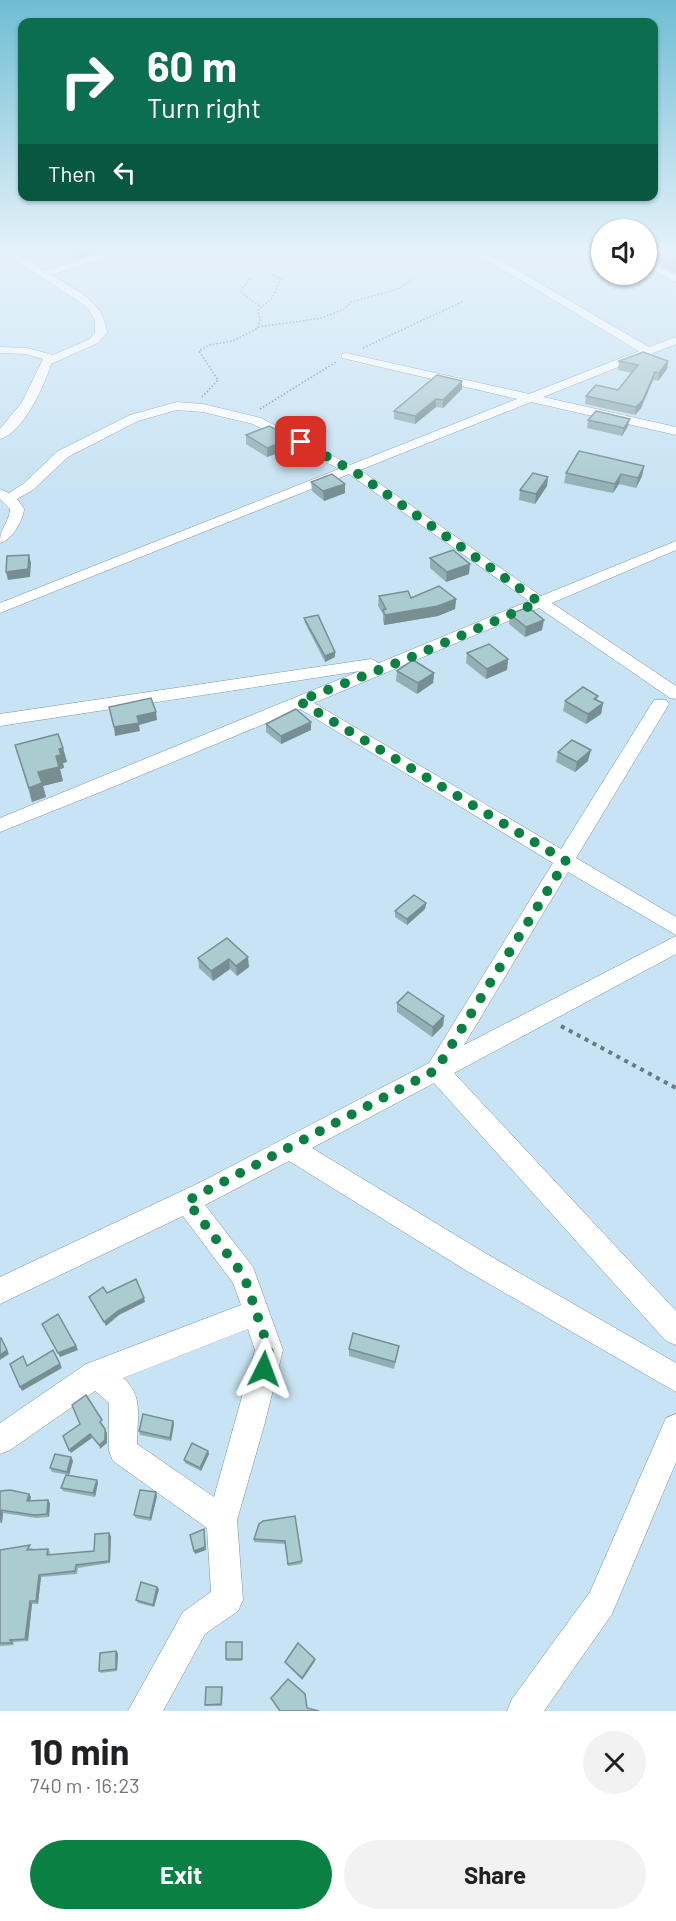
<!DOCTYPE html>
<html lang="en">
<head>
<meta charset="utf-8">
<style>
  body { margin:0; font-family:Barlow,sans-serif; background:#f2f2f2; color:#202124; height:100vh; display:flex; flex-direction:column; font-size:22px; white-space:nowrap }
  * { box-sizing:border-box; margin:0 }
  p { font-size:20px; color:#757577 }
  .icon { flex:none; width:33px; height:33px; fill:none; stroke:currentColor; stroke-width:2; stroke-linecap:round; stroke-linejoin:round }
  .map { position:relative; height:1711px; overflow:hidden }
  .side { display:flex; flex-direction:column; background:#fff; flex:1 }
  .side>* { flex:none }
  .hud { position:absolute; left:18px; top:18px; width:640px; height:183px; border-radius:12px; box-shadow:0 2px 4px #0004; background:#0b6e4f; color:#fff; overflow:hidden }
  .buttons { position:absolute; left:591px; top:219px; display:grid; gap:12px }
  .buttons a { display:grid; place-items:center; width:66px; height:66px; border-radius:50%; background:#fff; box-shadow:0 2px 4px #0004; font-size:30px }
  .pin { position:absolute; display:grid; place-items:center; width:51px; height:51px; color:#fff; margin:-26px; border-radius:12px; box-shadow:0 3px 9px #0006 }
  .me { position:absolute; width:66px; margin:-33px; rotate:3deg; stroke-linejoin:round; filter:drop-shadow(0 0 4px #0008) }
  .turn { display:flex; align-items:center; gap:21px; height:126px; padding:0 30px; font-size:27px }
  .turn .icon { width:78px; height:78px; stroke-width:2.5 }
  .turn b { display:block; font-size:42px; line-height:51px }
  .then { display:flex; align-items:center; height:57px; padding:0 30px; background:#0003; gap:12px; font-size:22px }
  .round { display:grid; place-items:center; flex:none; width:63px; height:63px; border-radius:32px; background:#f2f2f2 }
  .head { display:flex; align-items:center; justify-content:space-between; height:102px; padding:0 30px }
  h1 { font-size:36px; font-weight:700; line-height:45px }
  .button { display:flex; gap:12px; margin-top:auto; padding:12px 30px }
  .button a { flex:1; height:69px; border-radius:36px; background:#0b8043; color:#fff; font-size:24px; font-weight:700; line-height:69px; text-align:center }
  .button a+a { background:#f2f2f2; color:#202124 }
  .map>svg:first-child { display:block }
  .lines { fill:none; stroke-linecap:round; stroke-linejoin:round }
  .minor-casing { stroke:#7a93a3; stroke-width:1 }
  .path-far1 { stroke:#687a84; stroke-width:1.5; stroke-dasharray:1.5 2; stroke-linecap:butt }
  .path { stroke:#687a84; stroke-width:4; stroke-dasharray:4 5; stroke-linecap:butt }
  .minor { fill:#fff; fill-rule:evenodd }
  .wall { fill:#92afb3 }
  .shaded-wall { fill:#778e92 }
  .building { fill:#aacbd0; stroke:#778e92; stroke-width:1.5 }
  .route { stroke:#0b8043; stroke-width:10; stroke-dasharray:0 18 }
</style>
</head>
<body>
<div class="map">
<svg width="676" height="1711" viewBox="0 0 676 1711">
  <rect width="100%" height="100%" fill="#c8e3f4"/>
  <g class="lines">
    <g class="minor-casing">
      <g id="minor">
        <path d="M5 253H17L44 271 103 253H119L51 275C76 290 104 301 107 333L98 343 51 364C45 385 23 433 0 439V429L22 402 43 359 26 354 0 353V347L27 348 53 355 90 339 95 333V320L87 307Z"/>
        <path d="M475 253H488L649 347 676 337V344L543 397 676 427V435L531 402 360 470 541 596 676 541V550L552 603 676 686V699L670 698 539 608 314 703 561 849 654 700H666L669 704 576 858 676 917V935L568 872 464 1045 676 936V954L454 1073 676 1311V1345L666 1341 434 1083 312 1148 485 1253 676 1363V1392L467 1271 289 1161 205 1205 253 1267 283 1350 264 1426 237 1520 243 1600 238 1611 205 1634 163 1711H128L183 1612 211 1592 207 1528 113 1461 109 1451V1403L95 1391 10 1450 0 1454V1423L86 1364 241 1305 233 1283 183 1216 0 1304V1277L203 1181 429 1063 553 863 300 709 108 789 0 832V818L360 671 0 726V714L371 659 379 663 529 601 349 474 0 613V603L339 469 253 424 203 412 177 410 138 421 68 457 33 490 17 499 24 509C23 521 12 540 0 543 0 527 9 523 10 509L0 499V489L9 493 23 484 58 451 130 415 177 402 203 404 261 418 350 465 517 399 342 358V354L346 353 529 394 639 351ZM248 1329 255 1350 214 1497 137 1444C137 1419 144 1395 123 1378Z"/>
        <polygon points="646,260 676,275 676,282 646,267"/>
        <polygon points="676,1414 676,1462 612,1614 544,1711 507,1711 512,1699 590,1592 666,1418"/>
      </g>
    </g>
    <g class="path-far1">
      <polyline points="250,279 240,292 261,307"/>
      <polyline points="258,327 322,318 344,309 351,302 398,289 413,279"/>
      <polyline points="363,348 464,301"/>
      <polyline points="202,397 218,380 199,351 209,345 233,341 258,328 260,321 258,310 272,298 281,279 268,273"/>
      <polyline points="260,409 336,362"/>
    </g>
    <polyline class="path" points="561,1026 676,1088"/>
    <use href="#minor" class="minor"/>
  </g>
  <g class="wall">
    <polygon points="66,253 98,253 76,259"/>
    <polygon points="646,253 676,253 676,273 646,257"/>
    <polygon points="619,361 668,361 667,369 658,381 653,380 641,408 635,415 585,404 586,396 618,390 632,373 618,370"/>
    <polygon points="462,381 462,389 443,408 436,407 415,424 394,419 394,411"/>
    <polygon points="588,420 628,426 622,436 587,428"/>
    <polygon points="246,435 293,448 267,457 246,444"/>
    <polygon points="644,466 642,476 636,488 619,484 613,493 564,483 566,473"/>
    <polygon points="548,477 547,486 535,504 519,500 520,490"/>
    <polygon points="311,482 345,484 345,493 324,501 312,491"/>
    <polygon points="430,558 469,574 446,582 430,568"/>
    <polygon points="379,596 456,599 455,609 438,616 384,625 383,620 383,614 378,606"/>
    <polygon points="510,614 542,630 525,637 509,624"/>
    <polygon points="304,618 335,652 335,657 325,662 305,623"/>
    <polygon points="467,653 508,659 507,670 486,679 466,663"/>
    <polygon points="397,671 434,673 433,683 417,694 396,681"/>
    <polygon points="598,696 597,700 603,703 601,714 586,724 563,711 565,701"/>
    <polygon points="311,722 311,730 281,744 266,732 266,724"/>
    <polygon points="15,745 63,748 67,762 63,763 64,768 60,769 63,781 43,786 46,797 32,802"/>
    <polygon points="558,752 588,761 575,772 556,762"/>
    <polygon points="426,903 425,909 407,925 395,917 395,911"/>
    <polygon points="227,938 249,967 237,976 230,969 213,981 199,968 198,958"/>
    <polygon points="397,1003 444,1016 443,1026 432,1037 397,1012"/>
    <polygon points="399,1346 394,1369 349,1356 349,1349"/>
    <polygon points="173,1421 174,1424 171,1441 140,1435 139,1431"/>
    <polygon points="208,1451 209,1454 201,1471 185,1463 184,1460"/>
    <polygon points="71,1457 73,1461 69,1475 52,1472 50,1468"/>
    <polygon points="98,1483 95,1497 63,1491 61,1488"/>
    <polygon points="0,1491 29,1494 31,1497 30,1501 50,1503 49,1517 36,1518 3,1513 2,1523 0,1523"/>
    <polygon points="157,1496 151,1521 136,1518 134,1515"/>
    <polygon points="295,1516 302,1564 288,1566 285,1544 254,1542 254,1539"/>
    <polygon points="111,1536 110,1563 78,1568 77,1574 41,1577 38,1604 32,1604 28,1641 13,1642 14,1645 0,1646 0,1550 33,1548 31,1550 48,1549 50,1552 50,1555 94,1551"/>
    <polygon points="159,1589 154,1607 138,1603 136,1600"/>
    <polygon points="242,1642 242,1661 226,1661 226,1659"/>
    <polygon points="118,1653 117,1671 101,1673 99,1671"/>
    <polygon points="315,1661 302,1680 286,1664 285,1662"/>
    <polygon points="222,1687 223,1688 222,1706 206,1706 205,1705"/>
  </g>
  <g class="shaded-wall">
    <polygon points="75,253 98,253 76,259"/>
    <polygon points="668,361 667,369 658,381 659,373"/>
    <polygon points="655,372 653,380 641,408 635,415 636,407"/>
    <polygon points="462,381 462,389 443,408 443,400"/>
    <polygon points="436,399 436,407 415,424 415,416"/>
    <polygon points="630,419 628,426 622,436 624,428"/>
    <polygon points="293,438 293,448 267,457 267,448"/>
    <polygon points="644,466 642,476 636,488 638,478"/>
    <polygon points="621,474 619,484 613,493 615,484"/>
    <polygon points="548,477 547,486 535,504 536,494"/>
    <polygon points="345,484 345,493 324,501 323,491"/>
    <polygon points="29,555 31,563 30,577 8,580 6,572"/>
    <polygon points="470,564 469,574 446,582 447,572"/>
    <polygon points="456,599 455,609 438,616 384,625 385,615"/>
    <polygon points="544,620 542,630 525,637 526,627"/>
    <polygon points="335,652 335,657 325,662 325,656"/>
    <polygon points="508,659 507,670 486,679 487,669"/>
    <polygon points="434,673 433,683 417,694 418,683"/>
    <polygon points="603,703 601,714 586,724 588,714"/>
    <polygon points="156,712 157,720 139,725 140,731 115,736 114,727 137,716"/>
    <polygon points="311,722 311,730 281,744 281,736"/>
    <polygon points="63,748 67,762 63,763 64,768 60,769 63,781 43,786 46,797 32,802 29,788 38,772 56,756 59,749"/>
    <polygon points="591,750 588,761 575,772 577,762"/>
    <polygon points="426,903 425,909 407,925 407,919"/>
    <polygon points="248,957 249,967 237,976 236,966"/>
    <polygon points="229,959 230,969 213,981 211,971"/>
    <polygon points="444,1016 443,1026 432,1037 433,1027"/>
    <polygon points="144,1298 145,1302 119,1315 106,1326 104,1322 118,1311"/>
    <polygon points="3,1342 9,1354 0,1360 0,1355"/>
    <polygon points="76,1346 78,1350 60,1357 58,1353"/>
    <polygon points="60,1364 62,1368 22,1391 20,1387"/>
    <polygon points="173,1421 174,1424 171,1441 170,1438"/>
    <polygon points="105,1429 107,1433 107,1443 100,1449 99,1445"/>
    <polygon points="90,1434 92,1438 71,1453 69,1450"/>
    <polygon points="208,1451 209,1454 201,1471 200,1468"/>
    <polygon points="71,1457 73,1461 69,1475 67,1472"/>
    <polygon points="97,1480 98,1483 95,1497 93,1493"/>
    <polygon points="156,1492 157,1496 151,1521 150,1518"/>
    <polygon points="29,1494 31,1497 29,1504 27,1501"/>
    <polygon points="48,1500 50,1503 49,1517 47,1514"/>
    <polygon points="1,1510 3,1513 2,1523 0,1520"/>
    <polygon points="204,1529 206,1550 195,1554 194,1551"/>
    <polygon points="109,1533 111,1536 110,1563 109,1561"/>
    <polygon points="39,1575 41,1577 38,1604 36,1601"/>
    <polygon points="157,1587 159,1589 154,1607 153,1605"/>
    <polygon points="30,1601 32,1604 28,1641 25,1639"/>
    <polygon points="116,1651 118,1653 117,1671 116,1669"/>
    <polygon points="315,1659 315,1661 302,1680 302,1678"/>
  </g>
  <g class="building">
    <polygon points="655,253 676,253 676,264"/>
    <polygon points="643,352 668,361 659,373 655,372 643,400 636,407 586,396 596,385 618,390 638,365 619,361"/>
    <polygon points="437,375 462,381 443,400 436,399 415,416 394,411"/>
    <polygon points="596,411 630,419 624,428 588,420"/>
    <polygon points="269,426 293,438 267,448 246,435"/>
    <polygon points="579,451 644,466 638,478 621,474 615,484 566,473"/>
    <polygon points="533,473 548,477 536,494 520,490"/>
    <polygon points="332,474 345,484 323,491 311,482"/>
    <polygon points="453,550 470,564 447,572 430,558"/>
    <polygon points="29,555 28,569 6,572 7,556"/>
    <polygon points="439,586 456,599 438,606 385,615 383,610 386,609 379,596 408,591 411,598"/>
    <polygon points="528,607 544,620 526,627 510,614"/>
    <polygon points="318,615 335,652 325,656 304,618"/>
    <polygon points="489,644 508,659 487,669 467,653"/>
    <polygon points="413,660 434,673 418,683 397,671"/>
    <polygon points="583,687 598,696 594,699 603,703 588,714 565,701"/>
    <polygon points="151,698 156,712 137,716 139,723 114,727 109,707"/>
    <polygon points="296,709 311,722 281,736 266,724"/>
    <polygon points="58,734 63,748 59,749 61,755 56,756 59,767 38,772 42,783 29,788 15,745"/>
    <polygon points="572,740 591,750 577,762 558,752"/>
    <polygon points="414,895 426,903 407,919 395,911"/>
    <polygon points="227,938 248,957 236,966 229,959 211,971 198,958"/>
    <polygon points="408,992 444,1016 433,1027 397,1003"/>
    <polygon points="136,1279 144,1298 118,1311 104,1322 89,1297 103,1287 107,1293"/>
    <polygon points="58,1314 76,1346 58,1353 42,1324"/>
    <polygon points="353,1333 399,1346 395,1362 349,1349"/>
    <polygon points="0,1338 1,1338 7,1350 0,1355"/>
    <polygon points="53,1350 60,1364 20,1387 10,1364 23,1356 27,1366"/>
    <polygon points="86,1395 102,1420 100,1422 105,1429 105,1440 99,1445 90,1434 69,1450 63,1436 80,1424 72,1405"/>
    <polygon points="143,1414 173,1421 170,1438 139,1431"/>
    <polygon points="192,1443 208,1451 200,1468 184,1460"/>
    <polygon points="55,1454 71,1457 67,1472 50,1468"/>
    <polygon points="66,1475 97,1480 93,1493 61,1488"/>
    <polygon points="10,1490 29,1494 27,1501 48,1500 47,1514 34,1515 1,1510 0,1519 0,1491"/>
    <polygon points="140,1490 156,1492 150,1518 134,1515"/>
    <polygon points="295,1516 302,1561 288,1564 285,1541 254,1539 259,1524 263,1521"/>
    <polygon points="204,1529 205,1547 194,1551 190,1535"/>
    <polygon points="109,1533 109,1561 76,1565 75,1571 39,1575 36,1601 30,1601 25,1639 10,1640 12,1643 0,1643 0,1550 30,1545 27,1550 48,1549 47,1555 94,1551 95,1534"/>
    <polygon points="141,1582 157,1587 153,1605 136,1600"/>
    <rect x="226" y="1642" width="16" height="17"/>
    <polygon points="298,1643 315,1659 302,1678 285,1662"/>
    <polygon points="116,1651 116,1669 99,1671 100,1653"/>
    <polygon points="288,1679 305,1694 307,1708 319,1711 280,1711 271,1698"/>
    <polygon points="206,1687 222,1687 221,1704 205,1705"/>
  </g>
  <linearGradient id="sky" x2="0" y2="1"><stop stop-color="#6fbdd3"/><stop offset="0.51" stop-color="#e6f2fa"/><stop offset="1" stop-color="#e6f2fa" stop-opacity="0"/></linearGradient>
  <rect width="676" height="493" fill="url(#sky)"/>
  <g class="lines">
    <polyline class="route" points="264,1369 269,1350 244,1276 187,1201 436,1070 566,861 299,701 407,659 539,602 358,474 301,442"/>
  </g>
</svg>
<div class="buttons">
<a><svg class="icon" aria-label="sound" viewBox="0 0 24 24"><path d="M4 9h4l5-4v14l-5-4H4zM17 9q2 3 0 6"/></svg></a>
</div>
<div class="pin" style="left:301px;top:442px;background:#d93025"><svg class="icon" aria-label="arrive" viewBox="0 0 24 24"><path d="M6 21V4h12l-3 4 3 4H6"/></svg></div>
<svg class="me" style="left:264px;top:1369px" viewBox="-20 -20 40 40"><path d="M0-17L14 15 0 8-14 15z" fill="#0b8043" stroke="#fff" stroke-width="4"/></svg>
<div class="hud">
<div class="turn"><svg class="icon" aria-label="right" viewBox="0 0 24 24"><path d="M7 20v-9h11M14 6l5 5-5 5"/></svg><div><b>60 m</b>Turn right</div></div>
<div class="then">Then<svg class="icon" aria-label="left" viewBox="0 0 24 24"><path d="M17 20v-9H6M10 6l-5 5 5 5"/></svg></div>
</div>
</div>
<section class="side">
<div class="head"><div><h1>10 min</h1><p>740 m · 16:23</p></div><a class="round"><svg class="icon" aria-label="close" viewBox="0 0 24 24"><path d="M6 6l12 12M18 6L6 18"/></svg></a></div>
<div class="button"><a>Exit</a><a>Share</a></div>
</section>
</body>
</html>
